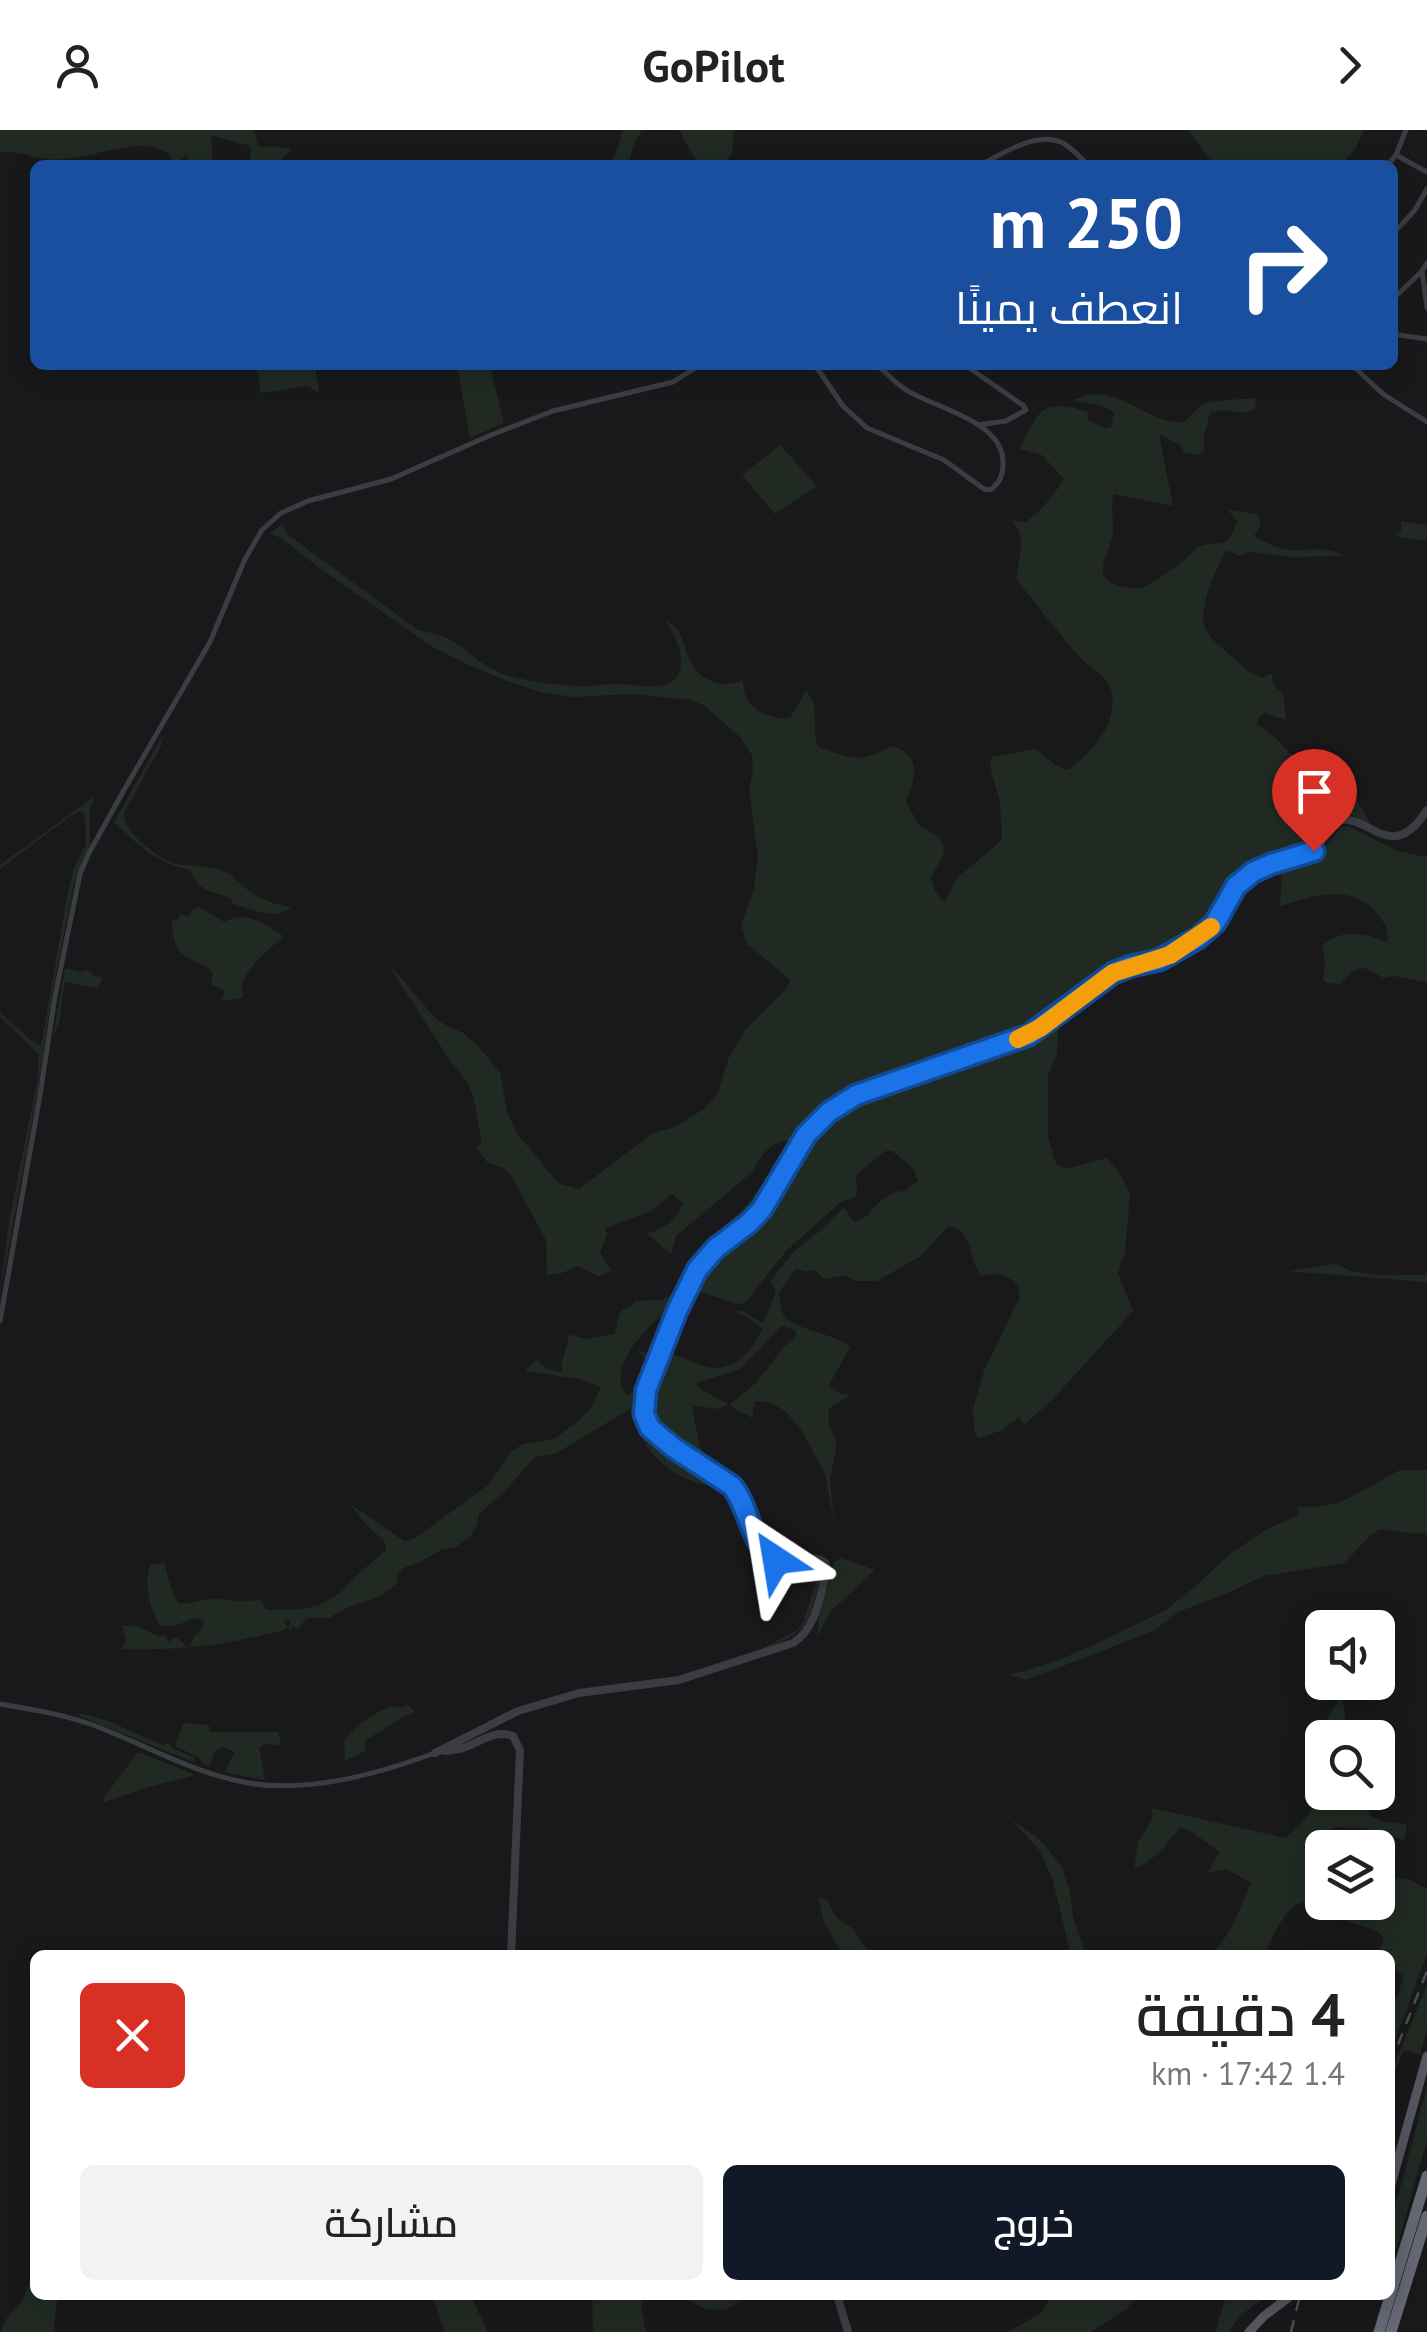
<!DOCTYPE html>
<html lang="ar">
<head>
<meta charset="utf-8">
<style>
  body { margin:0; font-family:"PT Sans",Cairo,sans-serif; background:#f2f2f2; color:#222; direction:rtl; height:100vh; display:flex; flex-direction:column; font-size:38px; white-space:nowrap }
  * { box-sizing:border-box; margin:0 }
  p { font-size:32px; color:#767676 }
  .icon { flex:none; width:55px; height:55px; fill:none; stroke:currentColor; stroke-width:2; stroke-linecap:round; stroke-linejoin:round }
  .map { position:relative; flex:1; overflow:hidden; direction:ltr }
  .details { position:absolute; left:30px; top:1820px; width:1365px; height:350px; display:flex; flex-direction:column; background:#fff; border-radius:15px; box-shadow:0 5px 25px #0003; direction:rtl }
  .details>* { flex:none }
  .top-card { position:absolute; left:30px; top:30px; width:1368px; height:210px; border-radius:15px; box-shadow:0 5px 25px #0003; direction:rtl; background:#1a4fa0; color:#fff; overflow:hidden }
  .buttons { position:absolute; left:1305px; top:1480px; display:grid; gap:20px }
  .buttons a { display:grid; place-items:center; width:90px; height:90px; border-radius:15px; background:#fff; box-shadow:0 5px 25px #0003; font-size:50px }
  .pin { position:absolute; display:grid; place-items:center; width:85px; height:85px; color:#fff; margin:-102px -42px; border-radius:50% 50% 50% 0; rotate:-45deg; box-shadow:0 0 10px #0007 }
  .pin .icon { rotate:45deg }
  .me { position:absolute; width:110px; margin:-55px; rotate:327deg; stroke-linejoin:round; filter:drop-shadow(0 0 8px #0008) }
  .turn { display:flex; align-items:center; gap:35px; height:210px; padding:0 50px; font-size:45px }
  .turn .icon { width:130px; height:130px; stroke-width:2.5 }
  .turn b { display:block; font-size:70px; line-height:85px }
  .round { display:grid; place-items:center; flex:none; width:105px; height:105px; border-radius:15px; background:#f2f2f2 }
  .summary { display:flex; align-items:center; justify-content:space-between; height:170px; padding:0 50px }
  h1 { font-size:60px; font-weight:600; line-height:75px }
  .cta { display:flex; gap:20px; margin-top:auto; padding:20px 50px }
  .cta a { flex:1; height:115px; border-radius:15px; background:#111827; color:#fff; font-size:40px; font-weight:600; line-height:115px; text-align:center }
  .cta a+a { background:#f2f2f2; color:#222 }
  header { display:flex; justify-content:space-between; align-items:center; height:130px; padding:0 50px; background:#fff; font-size:45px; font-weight:600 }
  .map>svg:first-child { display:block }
  .green { fill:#202a23; fill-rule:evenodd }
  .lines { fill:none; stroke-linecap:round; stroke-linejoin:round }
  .minor { stroke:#3c3c43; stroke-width:5 }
  .tertiary { stroke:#3c3c43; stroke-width:8 }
  .primary { stroke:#555660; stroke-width:9 }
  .motorway { stroke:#656772; stroke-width:11 }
  .rail { stroke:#4c4d56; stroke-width:2.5; stroke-dasharray:12 10; stroke-linecap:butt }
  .route-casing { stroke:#114b97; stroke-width:25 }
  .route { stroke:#1a73e8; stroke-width:18 }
  .slow { stroke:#f59e0b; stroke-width:18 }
</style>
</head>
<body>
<header><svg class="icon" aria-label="forward" viewBox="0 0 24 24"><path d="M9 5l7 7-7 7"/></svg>GoPilot<svg class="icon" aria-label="person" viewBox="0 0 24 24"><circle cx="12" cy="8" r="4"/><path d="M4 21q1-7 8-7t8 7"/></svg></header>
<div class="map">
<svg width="1427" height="2202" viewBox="0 0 1427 2202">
  <rect width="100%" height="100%" fill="#19191c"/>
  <g class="green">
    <path d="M0 0H254L258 16 291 18C282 35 269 35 251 35L250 16 211 5 213 35H188L187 25 172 35 169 23C162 21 154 17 147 16 114 14 82 33 46 29 29 27 16 19 0 23Z"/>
    <polygon points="623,0 642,0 633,16 628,35 607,35 615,25"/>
    <path d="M679 0H734L732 24 721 35 699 33C690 22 686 12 679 0Z"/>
    <polygon points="1188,0 1364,0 1357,16 1342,35 1214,35"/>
    <polygon points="256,235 315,235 319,263 308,256 261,263"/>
    <polygon points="457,235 490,235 504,293 470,308"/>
    <path d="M1100 264C1127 267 1149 289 1175 292 1189 294 1190 283 1201 276 1212 269 1242 270 1256 268L1255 279 1248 283 1222 280 1210 283 1204 305V322L1197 325 1184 322 1181 316 1159 304 1173 376 1114 364C1110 377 1114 389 1113 402 1110 426 1086 450 1125 457 1133 458 1140 460 1148 455 1158 449 1177 436 1186 429 1188 427 1195 419 1197 418 1220 407 1226 424 1237 391L1228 380 1257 384 1261 395 1254 406C1263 412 1274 417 1285 419 1305 423 1327 414 1344 426L1291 427 1250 422 1239 426 1226 420C1217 438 1199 475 1204 495 1208 508 1221 517 1230 525 1241 535 1249 543 1262 548L1271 543 1275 557 1283 564 1286 590 1265 583 1259 587 1257 594 1279 611 1294 628 1306 633 1332 657 1356 669 1372 696 1352 685H1340L1330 692 1312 716 1252 737 1230 755 1212 787 1203 797 1166 821 1152 828 1129 832 1104 844 1026 902 963 920 859 957 828 975 804 997 758 1076 736 1098 713 1116 693 1140 708 1114 747 1075 793 1012C773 1006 761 1026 752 1042L676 1106 671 1124 646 1103C661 1102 679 1088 683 1073L672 1064 649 1082 605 1098 607 1104 600 1123 611 1140 600 1147 578 1136 562 1143 547 1145 546 1110 512 1047 504 1038 488 1033 475 1016 482 1015 474 969 468 953 451 932 389 836 398 844 434 887 447 896 463 903 478 916 500 943 507 982 516 1002 559 1054 579 1059 653 1003 675 997 704 979 717 965 729 927 745 900 786 859 791 850 747 814 741 796 754 758 758 727 749 659 753 640 752 625 738 605 705 576 691 570 632 564 573 567 540 562 507 551 466 534 431 516 318 437 281 408 270 404 282 394 287 404 418 500C431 503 443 505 454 512 472 524 484 538 506 545 531 552 563 557 589 556 597 556 604 554 612 554 627 553 643 558 658 556 695 552 680 510 665 490 686 500 682 519 693 536 702 552 727 559 742 550 744 556 744 562 746 567 752 582 775 590 790 588L806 561C821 577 811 598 818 617 855 629 856 634 893 616 922 626 916 647 906 672L919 695 938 707 943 713 944 724 931 747 935 761 942 770H946L957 748 1002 710 1000 672 990 636 992 627 1035 619 1054 634 1067 640C1094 624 1128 581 1105 549 1097 539 1084 534 1076 523 1056 499 1036 475 1017 450 1016 429 1030 407 1011 391L1026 392C1043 378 1052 368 1064 349L1042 325 1019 319C1040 280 1041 267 1088 282V291L1106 298 1111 297 1114 282 1102 276 1073 270 1087 265Z"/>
    <polygon points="780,315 817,356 775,384 742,345"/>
    <polygon points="1401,391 1427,395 1426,411 1395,406 1401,401"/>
    <path d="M163 605 161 616 124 683C122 701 159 730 177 734 193 737 208 735 224 741 231 744 236 750 242 755 256 768 272 774 291 777 275 792 252 778 233 774L230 768C210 760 200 763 190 740 153 731 141 717 114 692Z"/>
    <polygon points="95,666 90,677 90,715 74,754 52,864 37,964 0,1165 9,1091 37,952 39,924 0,887 0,882 27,907 41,916 68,761 74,738 86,714 85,685 80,681 73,684 0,739 0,735"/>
    <path d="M1348 696 1397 721 1427 727V852L1393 846 1384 848 1365 838 1356 839 1350 843 1341 854 1327 853 1323 850 1325 833 1322 816C1342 798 1364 803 1387 812 1389 800 1385 793 1377 783 1349 752 1315 766 1280 776L1282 742 1289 735 1318 726 1340 697Z"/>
    <path d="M199 777 224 792C247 780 263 793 283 806 268 822 236 843 243 866L241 869 221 870 224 864 223 860 211 854 213 843C204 831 184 831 177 817 173 810 173 798 171 790H177L180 784 188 787 193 780Z"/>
    <path d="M65 838 82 842 87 840 94 846 103 847 98 858 65 852C60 871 63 890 53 907Z"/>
    <path d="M1115 847 1074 881 1058 900 1057 923 1048 945V1006L1056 1034 1065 1039 1107 1028 1119 1042 1130 1064 1125 1122 1118 1143 1133 1181 1052 1270 1024 1295 1019 1287 1002 1300 980 1308 975 1304 973 1280 984 1241 1019 1169V1157C1009 1145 997 1141 982 1146 967 1131 975 1097 947 1097L921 1126 877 1151H856L844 1145 824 1149 815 1140 806 1142 796 1139 779 1162C780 1168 781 1181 784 1186 791 1199 838 1204 850 1217L829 1255 840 1264 851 1265 832 1276 828 1281 829 1295 837 1315 830 1349 834 1392 825 1344 802 1301 786 1282 770 1272 755 1271 752 1288 729 1275 716 1279 694 1275 692 1279 700 1317 705 1326 736 1353C712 1338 648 1306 648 1276 648 1258 658 1240 664 1223 678 1225 690 1231 703 1236 731 1245 752 1222 762 1199L752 1190 735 1181H742L762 1193C770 1183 770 1173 776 1163L771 1151 794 1121 820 1101 844 1077 854 1093 868 1085 878 1073 894 1062 904 1061 918 1051 913 1038 892 1021H885L856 1045 857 1063 854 1068 842 1071 786 1121 745 1173 737 1174 695 1160 694 1156 718 1125 743 1106 766 1085 814 1004 844 978 862 969 1032 909 1076 873ZM782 1196 795 1200 797 1205 783 1218 757 1252 729 1275 698 1257 696 1253 740 1239Z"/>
    <path d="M1333 1134C1339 1135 1344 1138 1349 1140 1367 1146 1408 1145 1427 1145V1152L1287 1141Z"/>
    <path d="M686 1155C674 1179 640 1247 639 1271 639 1281 642 1293 648 1301 664 1322 701 1340 724 1355 742 1372 748 1396 758 1419 780 1447 797 1424 822 1435L823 1439C807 1498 812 1501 753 1523L798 1500 804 1491 819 1441 815 1436C801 1435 782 1443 768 1436 743 1422 749 1387 731 1368 723 1358 707 1356 695 1352 661 1341 639 1313 630 1279L555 1324 538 1326 531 1331 505 1361 478 1385V1394L471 1405 456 1417 441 1420 420 1432 405 1437 396 1446 398 1453C389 1459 379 1468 368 1471 355 1475 339 1479 329 1489L322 1487 307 1488 297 1499 293 1496 289 1500 290 1491 286 1489 284 1492 287 1497 284 1500C227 1515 181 1521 122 1519L126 1509 122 1495 139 1497 157 1506 166 1505 168 1512 176 1507 189 1518 195 1505 202 1500 204 1490C189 1485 186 1494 173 1496 169 1497 164 1495 160 1495 149 1478 144 1454 150 1435L164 1433 172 1460 178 1473C192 1475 198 1470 211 1469 228 1467 241 1475 260 1469L267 1480 303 1479 320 1475 342 1461 354 1448 386 1420 385 1412 366 1394 349 1373 404 1411 414 1409 488 1355 511 1322 523 1314 554 1309 579 1290 591 1278 601 1257 580 1249 525 1241 536 1230 548 1239 562 1242C560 1230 568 1217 569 1204L585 1209 614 1204C620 1192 614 1180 630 1177L635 1171 662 1170ZM670 1179 654 1217 646 1223 638 1220 647 1231 638 1245 634 1261 628 1266C602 1240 649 1194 670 1179Z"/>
    <path d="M1400 1340H1427V1403L1415 1404 1380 1399 1370 1406 1344 1433 1263 1446 1230 1462 1178 1482 1155 1500 1071 1533 1026 1550 1010 1545 1059 1530 1098 1513 1166 1480 1191 1460 1229 1425 1265 1400 1299 1385 1297 1376C1337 1383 1366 1357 1400 1340Z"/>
    <polygon points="841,1428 875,1440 830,1482 817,1507 819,1487 834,1432"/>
    <path d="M1341 1568C1347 1583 1346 1593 1340 1607H1326L1329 1585Z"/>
    <path d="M408 1575 415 1582 401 1588 365 1611 366 1620 345 1631 344 1610C358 1594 372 1584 391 1576L399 1578Z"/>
    <polygon points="80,1583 108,1591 162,1615 170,1613 172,1618 193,1627 196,1633 79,1586"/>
    <path d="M183 1593 209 1595V1602H278L281 1615 264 1614 259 1618 265 1650 225 1642 234 1623C228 1617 222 1616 215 1621L210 1636 204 1635 200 1628 175 1616Z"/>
    <path d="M1322 1617V1662L1368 1663 1366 1668 1369 1685 1383 1692 1407 1694 1404 1710 1363 1698 1336 1697 1302 1718 1322 1727V1772H1378V1746L1411 1750 1427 1759V1824L1390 1924V1875L1399 1864 1403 1846 1390 1835V1825H1378L1384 1808C1376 1797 1362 1797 1349 1792 1338 1788 1316 1775 1306 1773 1287 1769 1271 1811 1264 1825H1212L1231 1799 1251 1753 1226 1739 1207 1743 1220 1722 1192 1702 1180 1697C1167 1715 1154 1730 1134 1740L1138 1712 1152 1690V1678L1285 1708C1318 1681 1321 1666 1316 1625Z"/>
    <polygon points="138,1622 195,1645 142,1659 105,1672 102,1670"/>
    <polygon points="1011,1689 1040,1710 1062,1737 1070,1762 1073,1787 1086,1825 1071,1825 1053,1751 1040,1721"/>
    <polygon points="818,1767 828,1771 836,1787 853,1799 871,1825 844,1825 824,1793"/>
    <polygon points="1427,1855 1427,1898 1420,1925 1404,1920 1390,1953 1390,1945"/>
    <polygon points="1427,1956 1427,2010 1397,2117 1390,2123 1390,2085 1398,2067"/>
    <polygon points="35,2142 35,2165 58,2165 53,2202 1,2202 7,2188 21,2173"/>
    <polygon points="432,2165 471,2165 487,2202 445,2202"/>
    <polygon points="592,2165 645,2165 641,2178 646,2202 593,2202"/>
    <path d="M683 2165H708L716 2168 743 2165C730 2188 699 2182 683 2165Z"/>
    <polygon points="1062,2165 1140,2165 1126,2179 1091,2202 1008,2202 1041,2183 1050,2167"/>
    <polygon points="1226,2165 1267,2165 1240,2186 1228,2202 1216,2202"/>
  </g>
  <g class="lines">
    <g class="minor">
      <polyline points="1396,25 1427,42"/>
      <path d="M980 35C1005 23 1036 0 1063 13 1073 19 1080 27 1088 35"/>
      <polyline points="1388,35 1396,25 1406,0"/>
      <polyline points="1392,105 1415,80 1427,59"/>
      <polyline points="1422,141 1427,178"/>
      <polyline points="1392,170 1422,141 1427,133"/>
      <polyline points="1392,204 1427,209"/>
      <path d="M815 235 843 276 867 298 944 330 984 359 990 360C1000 353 1003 345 1003 333 1004 291 935 278 908 261 896 254 887 244 878 235"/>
      <polyline points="965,235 1024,276 1026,280 1006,291 978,295"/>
      <polyline points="1352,235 1383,264 1427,292"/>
      <polyline points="0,1191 40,965 55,866 80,744 89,723 124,660 210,512 245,429 262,400 281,383 308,371 391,349 491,305 553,281 673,252 700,235"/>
      <path d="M0 1574C30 1579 61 1584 90 1594 142 1613 192 1643 248 1653 311 1663 377 1644 435 1623"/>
    </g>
    <g class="tertiary">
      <path d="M445 1621C447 1621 460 1619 463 1618 481 1612 494 1599 513 1606L520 1620 511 1825"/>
      <path d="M435 1623 518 1581 579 1563 679 1550 793 1513C817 1498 820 1465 827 1439L825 1432C805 1421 787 1438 766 1424 751 1403 750 1373 732 1356 708 1334 653 1318 645 1285 638 1258 686 1152 705 1131 721 1112 745 1100 761 1080 775 1062 784 1040 795 1021 810 996 832 979 857 965L1029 905 1113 843 1170 825 1199 807 1215 793 1230 765 1246 747 1271 733 1314 721 1338 690C1371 684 1391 736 1427 680"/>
      <polyline points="837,2165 848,2202"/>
    </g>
    <g class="primary">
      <polyline points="1390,2058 1427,1926"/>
      <polyline points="1249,2202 1264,2186 1292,2165"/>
    </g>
    <g class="motorway">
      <polyline points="1379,2202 1427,2046"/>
      <polyline points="1391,2202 1427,2086"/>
    </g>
    <g class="rail">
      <polyline points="1390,1935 1427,1841"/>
      <polyline points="1291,2202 1300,2165"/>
    </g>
  </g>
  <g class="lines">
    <g class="route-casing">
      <path id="route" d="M776 1430C750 1416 750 1378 732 1356L674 1318 650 1298 644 1284 646 1260 677 1181 697 1140 716 1118 749 1093 762 1079 806 1005 829 982 856 965 1029 905 1113 843 1131 836 1159 830 1198 808 1215 793 1236 756 1253 742 1271 734 1314 721"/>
    </g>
    <use href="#route" class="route"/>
    <polyline class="slow" points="1018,909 1040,898 1113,843 1170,825 1211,797"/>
  </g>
</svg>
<div class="buttons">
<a><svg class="icon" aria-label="sound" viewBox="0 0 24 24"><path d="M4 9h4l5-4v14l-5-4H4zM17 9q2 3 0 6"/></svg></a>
<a><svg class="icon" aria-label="search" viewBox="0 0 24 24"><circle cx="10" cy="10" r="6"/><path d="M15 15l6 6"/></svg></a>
<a><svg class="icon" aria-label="layers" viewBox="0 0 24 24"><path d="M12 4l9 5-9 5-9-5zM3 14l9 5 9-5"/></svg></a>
</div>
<div class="pin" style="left:1314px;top:721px;background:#d93025"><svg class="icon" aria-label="arrive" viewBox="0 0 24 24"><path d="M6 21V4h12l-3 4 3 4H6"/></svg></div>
<svg class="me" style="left:776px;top:1430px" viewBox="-20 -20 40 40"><path d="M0-17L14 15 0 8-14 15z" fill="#1a73e8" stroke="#fff" stroke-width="4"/></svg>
<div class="top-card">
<div class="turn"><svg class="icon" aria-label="right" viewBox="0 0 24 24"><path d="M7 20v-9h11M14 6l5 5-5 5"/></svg><div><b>250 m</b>انعطف يمينًا</div></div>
</div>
<section class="details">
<div class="summary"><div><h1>4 دقيقة</h1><p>1.4 km · 17:42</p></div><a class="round" style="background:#d93025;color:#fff"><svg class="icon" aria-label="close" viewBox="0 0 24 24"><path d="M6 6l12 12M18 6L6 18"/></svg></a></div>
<div class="cta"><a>خروج</a><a>مشاركة</a></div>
</section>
</div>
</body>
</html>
